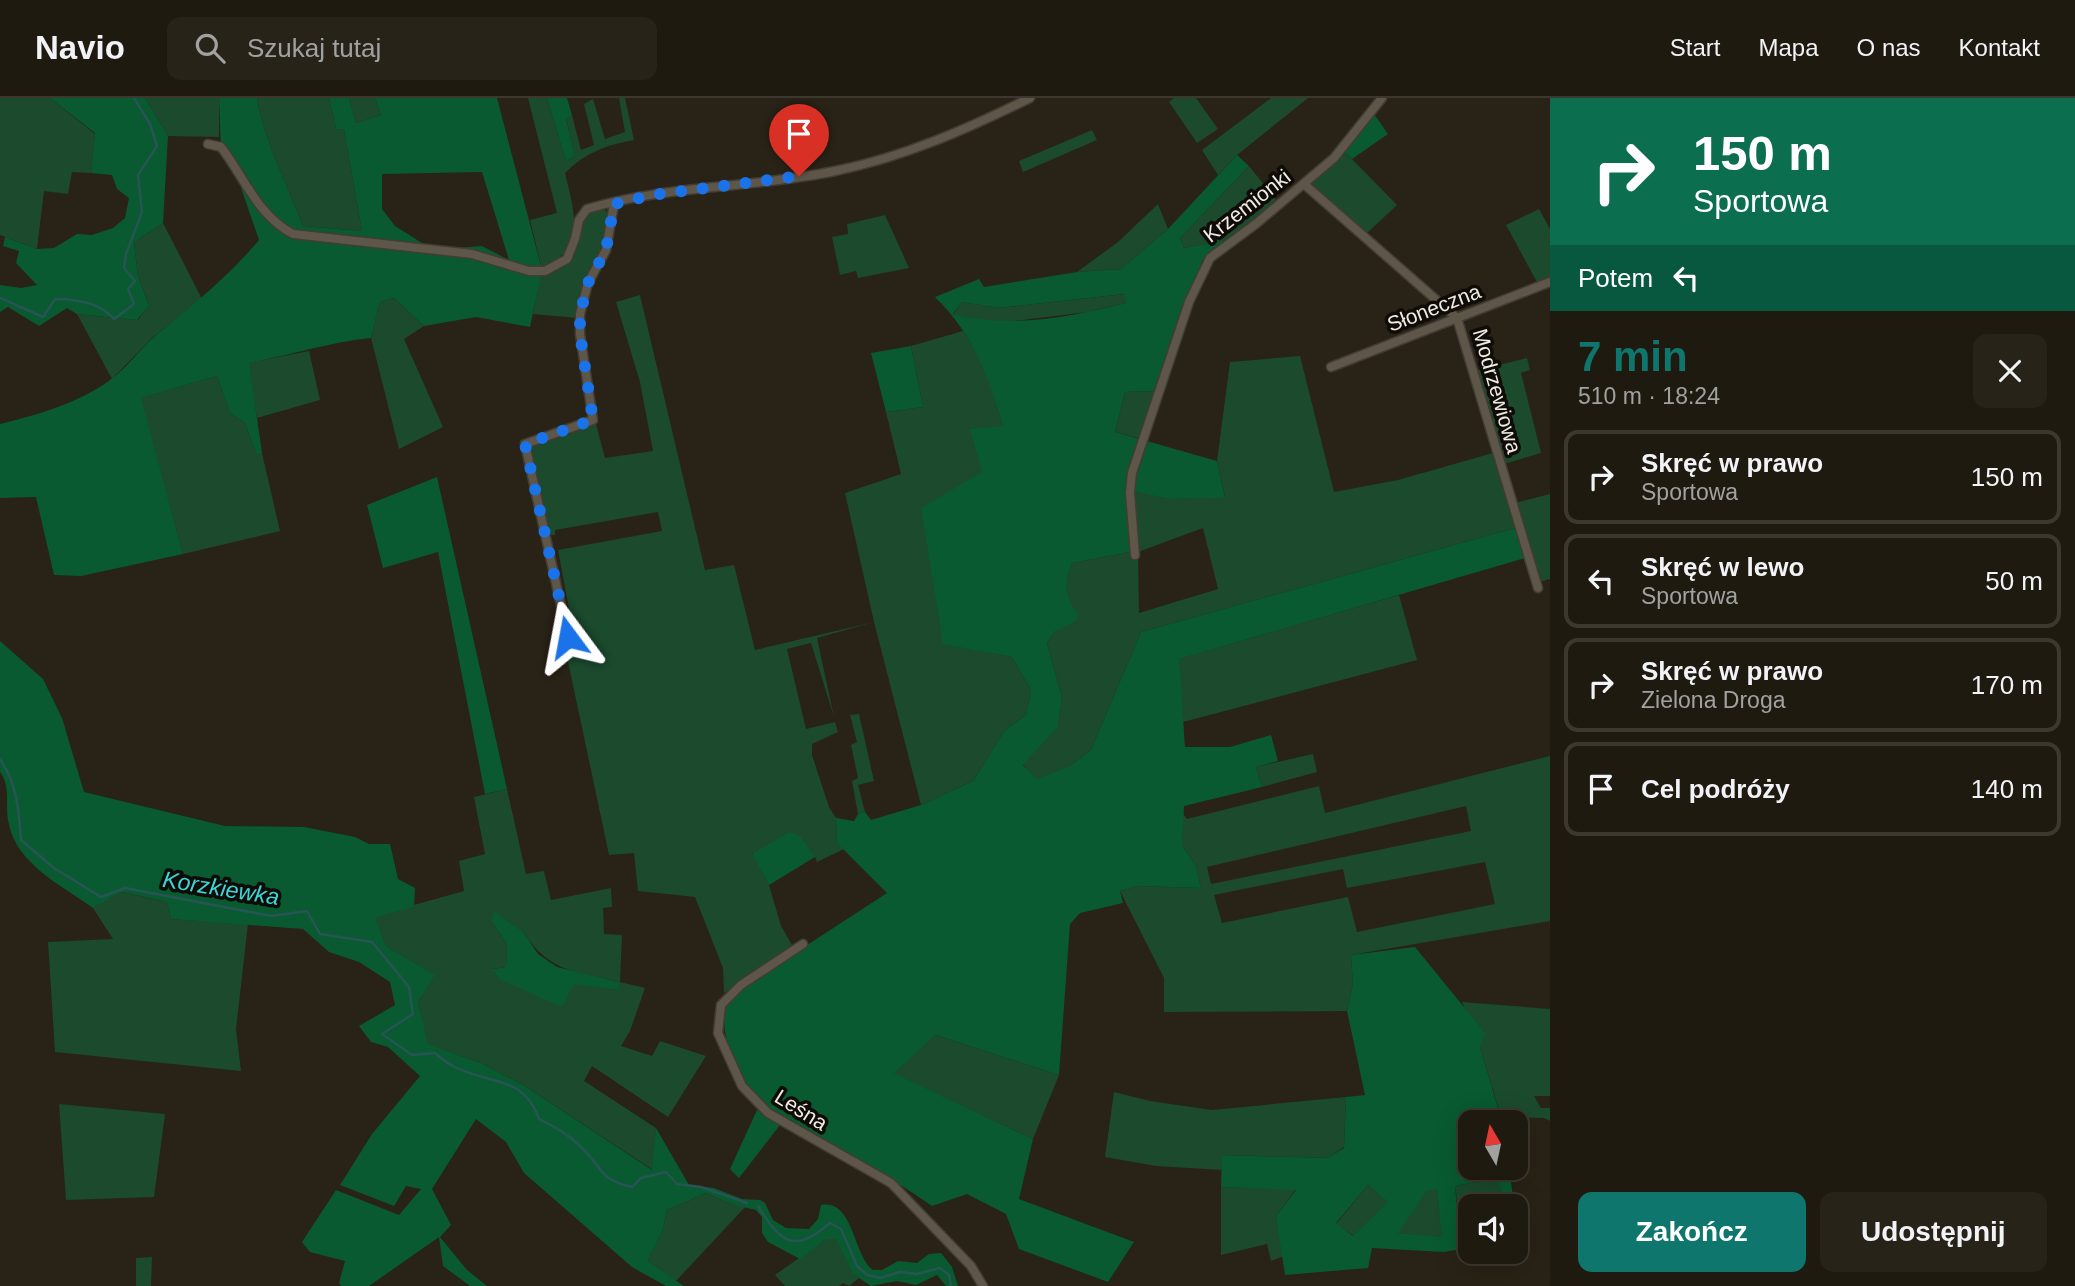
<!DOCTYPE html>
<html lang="pl">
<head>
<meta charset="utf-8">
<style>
  body { margin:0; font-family:Helvetica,sans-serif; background:#272319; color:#f1f3f6; height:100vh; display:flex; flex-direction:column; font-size:26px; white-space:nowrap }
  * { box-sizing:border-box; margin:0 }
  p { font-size:23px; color:#a1a19f }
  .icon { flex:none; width:38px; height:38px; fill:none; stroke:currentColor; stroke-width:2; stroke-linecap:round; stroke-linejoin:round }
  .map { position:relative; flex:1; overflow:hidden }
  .side { display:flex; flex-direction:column; background:#1f1a10; width:525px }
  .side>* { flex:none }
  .top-card { background:#0b6e4f; color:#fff; overflow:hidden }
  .needle { width:46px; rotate:351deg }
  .fabs { position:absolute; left:1458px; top:1012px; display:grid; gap:14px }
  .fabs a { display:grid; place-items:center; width:70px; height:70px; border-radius:14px; background:#1f1a10; box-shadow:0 7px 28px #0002,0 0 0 2px #3c3830; font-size:35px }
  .pin { position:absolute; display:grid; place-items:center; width:60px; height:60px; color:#fff; margin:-72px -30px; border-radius:50% 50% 50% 0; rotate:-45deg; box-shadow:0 0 7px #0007 }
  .pin .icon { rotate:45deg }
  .me { position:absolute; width:77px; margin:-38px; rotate:347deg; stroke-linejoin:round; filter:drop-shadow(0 0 5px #0008) }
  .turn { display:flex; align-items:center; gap:24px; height:147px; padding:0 28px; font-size:32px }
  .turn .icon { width:91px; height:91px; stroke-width:2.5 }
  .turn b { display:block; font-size:49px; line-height:60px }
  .then { display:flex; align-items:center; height:66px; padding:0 28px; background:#0003; gap:14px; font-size:26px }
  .round { display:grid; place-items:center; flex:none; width:74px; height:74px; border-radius:14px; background:#272319 }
  .head { display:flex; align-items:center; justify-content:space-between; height:119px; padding:0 28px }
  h1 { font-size:42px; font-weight:700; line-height:52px; color:#0f766e }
  .primary-button { display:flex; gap:14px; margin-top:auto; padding:14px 28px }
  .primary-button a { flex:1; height:80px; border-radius:14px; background:#0f766e; color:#fff; font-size:28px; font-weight:700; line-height:80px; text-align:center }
  .primary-button a+a { background:#272319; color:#f1f3f6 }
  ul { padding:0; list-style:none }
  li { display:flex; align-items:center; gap:21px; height:94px; margin:0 14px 10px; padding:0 14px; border:4px solid #3c3830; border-radius:14px }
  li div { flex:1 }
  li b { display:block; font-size:26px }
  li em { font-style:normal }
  header { display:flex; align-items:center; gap:42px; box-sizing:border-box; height:98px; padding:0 35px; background:#1f1a10; border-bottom:2px solid #3c3830 }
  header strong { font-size:33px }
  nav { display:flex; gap:38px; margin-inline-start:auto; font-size:24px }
  .search { width:490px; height:63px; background:#272319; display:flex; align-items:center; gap:18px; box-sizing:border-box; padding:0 24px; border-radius:14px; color:#a1a19f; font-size:26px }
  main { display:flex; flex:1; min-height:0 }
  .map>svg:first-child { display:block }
  .green { fill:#1b4a2d; fill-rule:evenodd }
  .forest { fill:#095a30; fill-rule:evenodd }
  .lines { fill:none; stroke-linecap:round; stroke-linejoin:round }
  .stream { stroke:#275554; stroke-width:2.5 }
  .street-casing { stroke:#423c34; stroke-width:11 }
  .street { stroke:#5e5649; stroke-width:8 }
  .route { stroke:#1a73e8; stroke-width:12; stroke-dasharray:0 21.6 }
  .labels { text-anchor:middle; stroke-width:7; stroke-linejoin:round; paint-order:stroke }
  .street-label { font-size:21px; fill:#f0ece4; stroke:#0f0c07 }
  .water-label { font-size:23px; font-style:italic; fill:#3bd6d7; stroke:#0f0c07 }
</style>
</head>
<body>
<header>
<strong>Navio</strong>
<div class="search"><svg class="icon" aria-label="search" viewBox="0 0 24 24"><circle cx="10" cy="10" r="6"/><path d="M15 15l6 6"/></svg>Szukaj tutaj</div>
<nav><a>Start</a><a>Mapa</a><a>O nas</a><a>Kontakt</a></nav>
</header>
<main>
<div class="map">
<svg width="1550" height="1188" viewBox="0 0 1550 1188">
  <rect width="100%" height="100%" fill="#292216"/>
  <g class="green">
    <polygon points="0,0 50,0 95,36 91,75 72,74 68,96 44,93 37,151 0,137"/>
    <polygon points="145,0 219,0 219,39 168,38"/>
    <path d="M257 0H329L336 31 344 32 362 133 303 128C288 88 263 40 257 0Z"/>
    <polygon points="349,0 375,0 381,17 356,25"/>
    <path d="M528 0H547L566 64 575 57 566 20 572 17 581 52 594 47 584 6 593 1 605 41 625 34 619 0H625L634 42C606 47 585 55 565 75 575 116 586 149 542 172L530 122 557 115Z"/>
    <polygon points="1174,0 1196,0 1218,31 1197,45 1169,4"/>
    <polygon points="1271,0 1308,0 1237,57 1218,77 1202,52"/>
    <polygon points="1092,32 1097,42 1023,74 1019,63"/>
    <polygon points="1345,54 1397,107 1367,135 1308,87"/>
    <polygon points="1249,68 1277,103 1232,141 1184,150 1180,140"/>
    <polygon points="1158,106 1168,131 1121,171 1077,174 1118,144"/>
    <path d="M603 110 608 115C610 146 591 165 581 192 577 201 578 211 577 220L533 216 540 177C590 164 562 131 587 115 590 112 598 112 603 110Z"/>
    <polygon points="1539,111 1550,131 1550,180 1538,186 1506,127"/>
    <polygon points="885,117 909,170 858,180 856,173 840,177 832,139 848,136 847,126"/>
    <polygon points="163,125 202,201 153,239 112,281 77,216 138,222 149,206 138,178 134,144"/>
    <polygon points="1125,196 1126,205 1088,214 997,225 953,217 962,204 999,210"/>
    <polygon points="640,197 705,472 734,467 755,552 874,524 845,395 901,376 886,314 923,309 911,248 963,233 983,264 1003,328 982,374 943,545 1012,559 1031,592 1026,617 1005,632 973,683 921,707 874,524 817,540 834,619 811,545 787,551 806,631 835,624 838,634 812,646 812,657 829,709 836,720 837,745 844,751 817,764 815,759 752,755 769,787 781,828 792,847 724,895 723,870 695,799 638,793 634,755 609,757 563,540 574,537 558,452 662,433 658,414 555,432 555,437 550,437 546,432 530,350 596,326 605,360 653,353 640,284 616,204"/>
    <polygon points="394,200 424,228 404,241 443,329 399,351 371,240 380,204"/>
    <polygon points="309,253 320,302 257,320 248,265"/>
    <path d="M1300 258 1334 394 1398 382 1493 355 1515 430 1141 534 1091 652 1071 667 1036 682 1023 666 1058 629 1062 600 1047 545 1054 534 1078 515C1063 496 1064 486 1072 465L1130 454 1126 390 1167 401 1225 399 1217 363 1230 264ZM1203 430 1218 491 1139 515 1138 454Z"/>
    <polygon points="1527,260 1530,272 1521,275 1541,355 1504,366 1475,273"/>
    <polygon points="217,278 230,315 245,325 256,355 262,355 280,433 183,456 140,300"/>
    <polygon points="1156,293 1138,340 1115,334 1125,294"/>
    <polygon points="1550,396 1550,481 1539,484 1515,405"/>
    <polygon points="1399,497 1417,562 1183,624 1178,561"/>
    <polygon points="859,616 874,683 858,687 865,714 858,716 852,683 858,680 851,647 857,644 850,617"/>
    <polygon points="1313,656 1317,674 1262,689 1256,669"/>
    <path d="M1550 658V823L1351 857 1353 886 1347 913 1164 914V880L1120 793 1138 788 1201 790 1196 768 1182 747 1183 716 1187 721 1319 688 1325 715ZM1466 708 1471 733 1211 786 1207 769ZM1485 764 1495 806 1357 834 1348 799 1222 825 1214 797 1343 771 1347 790Z"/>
    <path d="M507 691 526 776 544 773 551 802 611 790 612 809 603 810 604 836 622 837 620 884 645 890 630 933 621 948 652 958 660 943 706 958 668 1019 592 968 584 983 656 1030 653 1072 525 988 481 965 427 946 418 904 434 877 386 848 374 818 464 793 459 763 485 756 474 699ZM492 824 524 835C550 875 576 873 619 884L617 892 493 871 506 869 507 847Z"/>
    <polygon points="121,794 167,804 171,821 248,826 236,931 241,973 55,954 48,844 113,841 93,810"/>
    <polygon points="1462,904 1550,911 1550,998 1534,998 1541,1010 1550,1010 1550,1023 1544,1020 1501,1019 1480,949"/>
    <polygon points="936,937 1059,977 1033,1041 893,975"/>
    <polygon points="1114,994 1150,1003 1212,1012 1346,999 1344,1049 1327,1060 1222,1057 1222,1072 1156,1068 1105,1059"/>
    <polygon points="59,1006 165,1016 154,1099 66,1102"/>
    <polygon points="1499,1080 1505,1108 1458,1111 1455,1088"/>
    <polygon points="1368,1087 1389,1104 1354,1138 1336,1126"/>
    <polygon points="1221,1089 1296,1091 1276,1118 1284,1158 1271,1163 1267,1146 1221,1157"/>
    <polygon points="1437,1090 1443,1140 1397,1135 1427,1093"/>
    <polygon points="706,1095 731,1106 746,1108 676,1183 648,1163 662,1134 667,1112"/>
    <path d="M826 1141H836C846 1153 846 1170 859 1180L849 1188 843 1185 839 1188H785L775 1177Z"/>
    <polygon points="152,1159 151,1188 136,1188 136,1160"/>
  </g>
  <g class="forest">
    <polygon points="50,0 145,0 168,38 163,125 134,144 138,178 149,207 137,222 77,216 67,210 39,228 8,209 0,214 0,187 21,190 37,187 16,165 19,153 3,148 5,139 37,151 54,150 77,136 92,137 113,130 125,120 129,100 117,91 112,77 91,75 95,35"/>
    <path d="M219 0H257C263 40 288 88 303 128L362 133 344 32 336 31 329 0H349L356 25 381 17 375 0H497L542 172 530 229 476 219 424 228 394 200 380 204 371 240C330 244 290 257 249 265L262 355H256L245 325 230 315 217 278 141 300 183 456 81 478 54 477 36 399 0 400V326C37 317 79 305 110 282 127 270 140 251 156 237 193 207 228 179 259 142L240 87 221 52ZM482 74 509 162 482 148 442 151 422 145 395 128 382 111V76Z"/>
    <polygon points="547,0 567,0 572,17 566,21 575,57 566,64"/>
    <polygon points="1374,16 1388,36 1352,61 1345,54"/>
    <path d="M1237 57 1249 68 1180 140 1184 150 1232 141 1202 163 1156 293 1125 294 1115 334 1217 363 1225 400 1167 401 1126 391 1130 454 1072 465C1064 486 1064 497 1078 515L1076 523 1054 534 1047 545 1062 600 1058 629 1023 667 1037 681 1071 667 1091 652 1141 534 1515 430 1525 460 1179 561 1185 649H1230L1271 637 1278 663 1256 669 1262 689 1184 708 1182 747 1196 768 1201 790 1138 788 1120 793 1123 805 1080 815 1070 826 1059 977 936 937 894 975 1033 1041 1019 1101 1134 1144 1108 1184 1019 1151 1006 1116 967 1096 932 1108C899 1085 865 1065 830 1046 807 1033 776 1019 758 999 734 972 720 940 725 905L743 889 887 795 837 745 836 720 854 723 858 716 865 714 871 722 921 707 973 683 1005 632 1026 617 1031 592 1012 559 943 546 921 410 982 374 970 331 1003 328C987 277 974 237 935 199L979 181 984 189 1077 174 1121 171 1168 131ZM1124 196 1126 205C1070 219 1009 231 953 216L962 204 999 210Z"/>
    <polygon points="911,248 923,309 886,314 871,255"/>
    <polygon points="437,379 507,691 485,696 438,454 383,470 367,407"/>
    <path d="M0 543 43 581 62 620 84 694 225 728 304 729 355 739 369 746H390L398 781 415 790 414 809 375 819 386 848 435 877 418 904 428 946 481 965 525 988 652 1072 656 1030 689 1087 714 1090 742 1101 760 1102 765 1105 773 1122 786 1130 809 1131 818 1121 821 1107C854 1101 853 1158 873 1172H882L898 1163 917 1165 929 1156 941 1155 952 1169 958 1188H946L937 1177 916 1187 897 1183 871 1188 853 1176 836 1141H826L800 1161 768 1144 762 1135V1119L756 1112 731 1106 706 1095 667 1112 662 1134 648 1163 684 1188H666L632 1169 524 1075 506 1044 476 1021 432 1091 451 1127 440 1139 467 1172 487 1188H470L443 1168 439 1139 369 1188H341L339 1185 345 1163 310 1154 302 1144 336 1092 399 1117 421 1091 406 1088 394 1108 340 1087 372 1036 420 978 388 949 371 944 359 928 395 907 390 884 359 864 329 854 303 831 171 821 167 804 122 794 93 810C60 786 15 766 8 722 5 706 11 688 0 674Z"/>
    <polygon points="789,734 800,738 815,759 769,787 752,756"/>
    <polygon points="494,813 524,835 538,856 557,869 619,884 618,892 574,886 562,909 499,881 493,871 506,869 507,847 492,824"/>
    <path d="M1415 849 1485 935 1480 949 1502 1024H1470V1069H1509L1514 1106 1505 1108 1498 1080 1455 1088 1461 1151 1444 1154 1372 1150 1368 1170 1285 1177 1276 1118 1296 1092 1221 1089 1222 1057 1327 1060 1344 1050 1346 999 1365 997 1347 913 1353 886 1351 857ZM1368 1087 1388 1104 1353 1138 1336 1125ZM1437 1091 1442 1139 1398 1135 1427 1093Z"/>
    <polygon points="757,1012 780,1027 739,1080 730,1071"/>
  </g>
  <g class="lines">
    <g class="stream">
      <path d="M0 200 43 219 55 201C76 201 100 204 114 221L134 206 128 191 135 183 124 170 126 156 142 114 138 77 157 48 150 26 134 0"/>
      <path d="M0 661C17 685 19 714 21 742L54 770 101 799 125 790 271 818 307 813 320 836 372 844 409 889 413 916 382 936 412 957 435 955C440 959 446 965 453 968 487 987 524 976 539 1021 555 1029 568 1036 581 1049 603 1069 597 1081 632 1089L641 1080 666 1074 677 1086 701 1089 747 1105"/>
      <path d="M758 1108C781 1145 794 1156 830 1125L841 1131 857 1168 867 1177 880 1180 900 1174 917 1176 940 1170 949 1177 951 1188"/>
    </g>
    <g class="street-casing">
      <g id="street">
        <path d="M208 46 221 49C244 79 258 118 293 136L472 156 529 173H545L567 161 575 141 579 122 587 111C667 87 754 90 835 73 904 59 967 31 1030 0"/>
        <polyline points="1304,86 1457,220 1538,490"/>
        <polyline points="1331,269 1550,184"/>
        <polyline points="1135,457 1130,395 1132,375 1189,204 1210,160 1257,125 1334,60 1382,0"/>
        <polyline points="568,539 525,346 593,322 580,236 580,216 588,185 606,152 614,106"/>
        <polyline points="803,846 741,887 721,907 718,935 742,988 768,1015 891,1085 971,1168 983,1188"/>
      </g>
    </g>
    <use href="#street" class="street"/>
  </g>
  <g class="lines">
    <polyline class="route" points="568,539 525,346 593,322 580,236 580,216 588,185 606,152 614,106 653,97 799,78"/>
  </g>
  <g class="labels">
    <g class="street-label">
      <text transform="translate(1247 108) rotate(-38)" y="7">Krzemionki</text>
      <text transform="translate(1434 210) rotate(-21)" y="7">Słoneczna</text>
      <text transform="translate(1497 293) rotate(74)" y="7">Modrzewiowa</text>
      <text transform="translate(801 1012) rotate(32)" y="7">Leśna</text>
    </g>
    <g class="water-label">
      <text transform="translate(221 790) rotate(9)" y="8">Korzkiewka</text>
    </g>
  </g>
</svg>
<div class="fabs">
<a><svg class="needle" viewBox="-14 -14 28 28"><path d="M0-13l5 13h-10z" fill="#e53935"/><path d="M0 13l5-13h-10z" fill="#a1a19f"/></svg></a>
<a><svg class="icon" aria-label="sound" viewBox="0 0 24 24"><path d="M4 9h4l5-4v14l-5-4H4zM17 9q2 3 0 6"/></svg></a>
</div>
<div class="pin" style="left:799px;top:78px;background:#d93025"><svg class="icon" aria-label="arrive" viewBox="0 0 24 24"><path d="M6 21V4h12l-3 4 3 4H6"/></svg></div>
<svg class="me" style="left:568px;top:539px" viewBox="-20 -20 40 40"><path d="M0-17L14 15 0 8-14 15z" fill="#1a73e8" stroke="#fff" stroke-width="4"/></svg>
</div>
<section class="side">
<div class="top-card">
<div class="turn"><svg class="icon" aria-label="right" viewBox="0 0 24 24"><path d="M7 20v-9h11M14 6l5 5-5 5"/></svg><div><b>150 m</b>Sportowa</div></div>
<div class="then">Potem<svg class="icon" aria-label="left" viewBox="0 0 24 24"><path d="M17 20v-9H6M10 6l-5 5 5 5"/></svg></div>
</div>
<div class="head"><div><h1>7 min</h1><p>510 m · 18:24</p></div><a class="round"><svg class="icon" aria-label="close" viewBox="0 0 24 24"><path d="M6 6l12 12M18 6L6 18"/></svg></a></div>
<ul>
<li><svg class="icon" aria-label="right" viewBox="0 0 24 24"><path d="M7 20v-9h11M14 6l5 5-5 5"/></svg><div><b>Skręć w prawo</b><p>Sportowa</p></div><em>150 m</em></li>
<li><svg class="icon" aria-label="left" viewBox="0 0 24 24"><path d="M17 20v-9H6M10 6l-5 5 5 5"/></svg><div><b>Skręć w lewo</b><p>Sportowa</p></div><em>50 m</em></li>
<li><svg class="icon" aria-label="right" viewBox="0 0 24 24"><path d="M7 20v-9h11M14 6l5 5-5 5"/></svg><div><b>Skręć w prawo</b><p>Zielona Droga</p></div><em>170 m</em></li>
<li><svg class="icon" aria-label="arrive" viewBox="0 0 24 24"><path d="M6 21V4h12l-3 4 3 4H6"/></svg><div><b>Cel podróży</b></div><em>140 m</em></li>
</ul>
<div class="primary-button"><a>Zakończ</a><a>Udostępnij</a></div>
</section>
</main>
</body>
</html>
